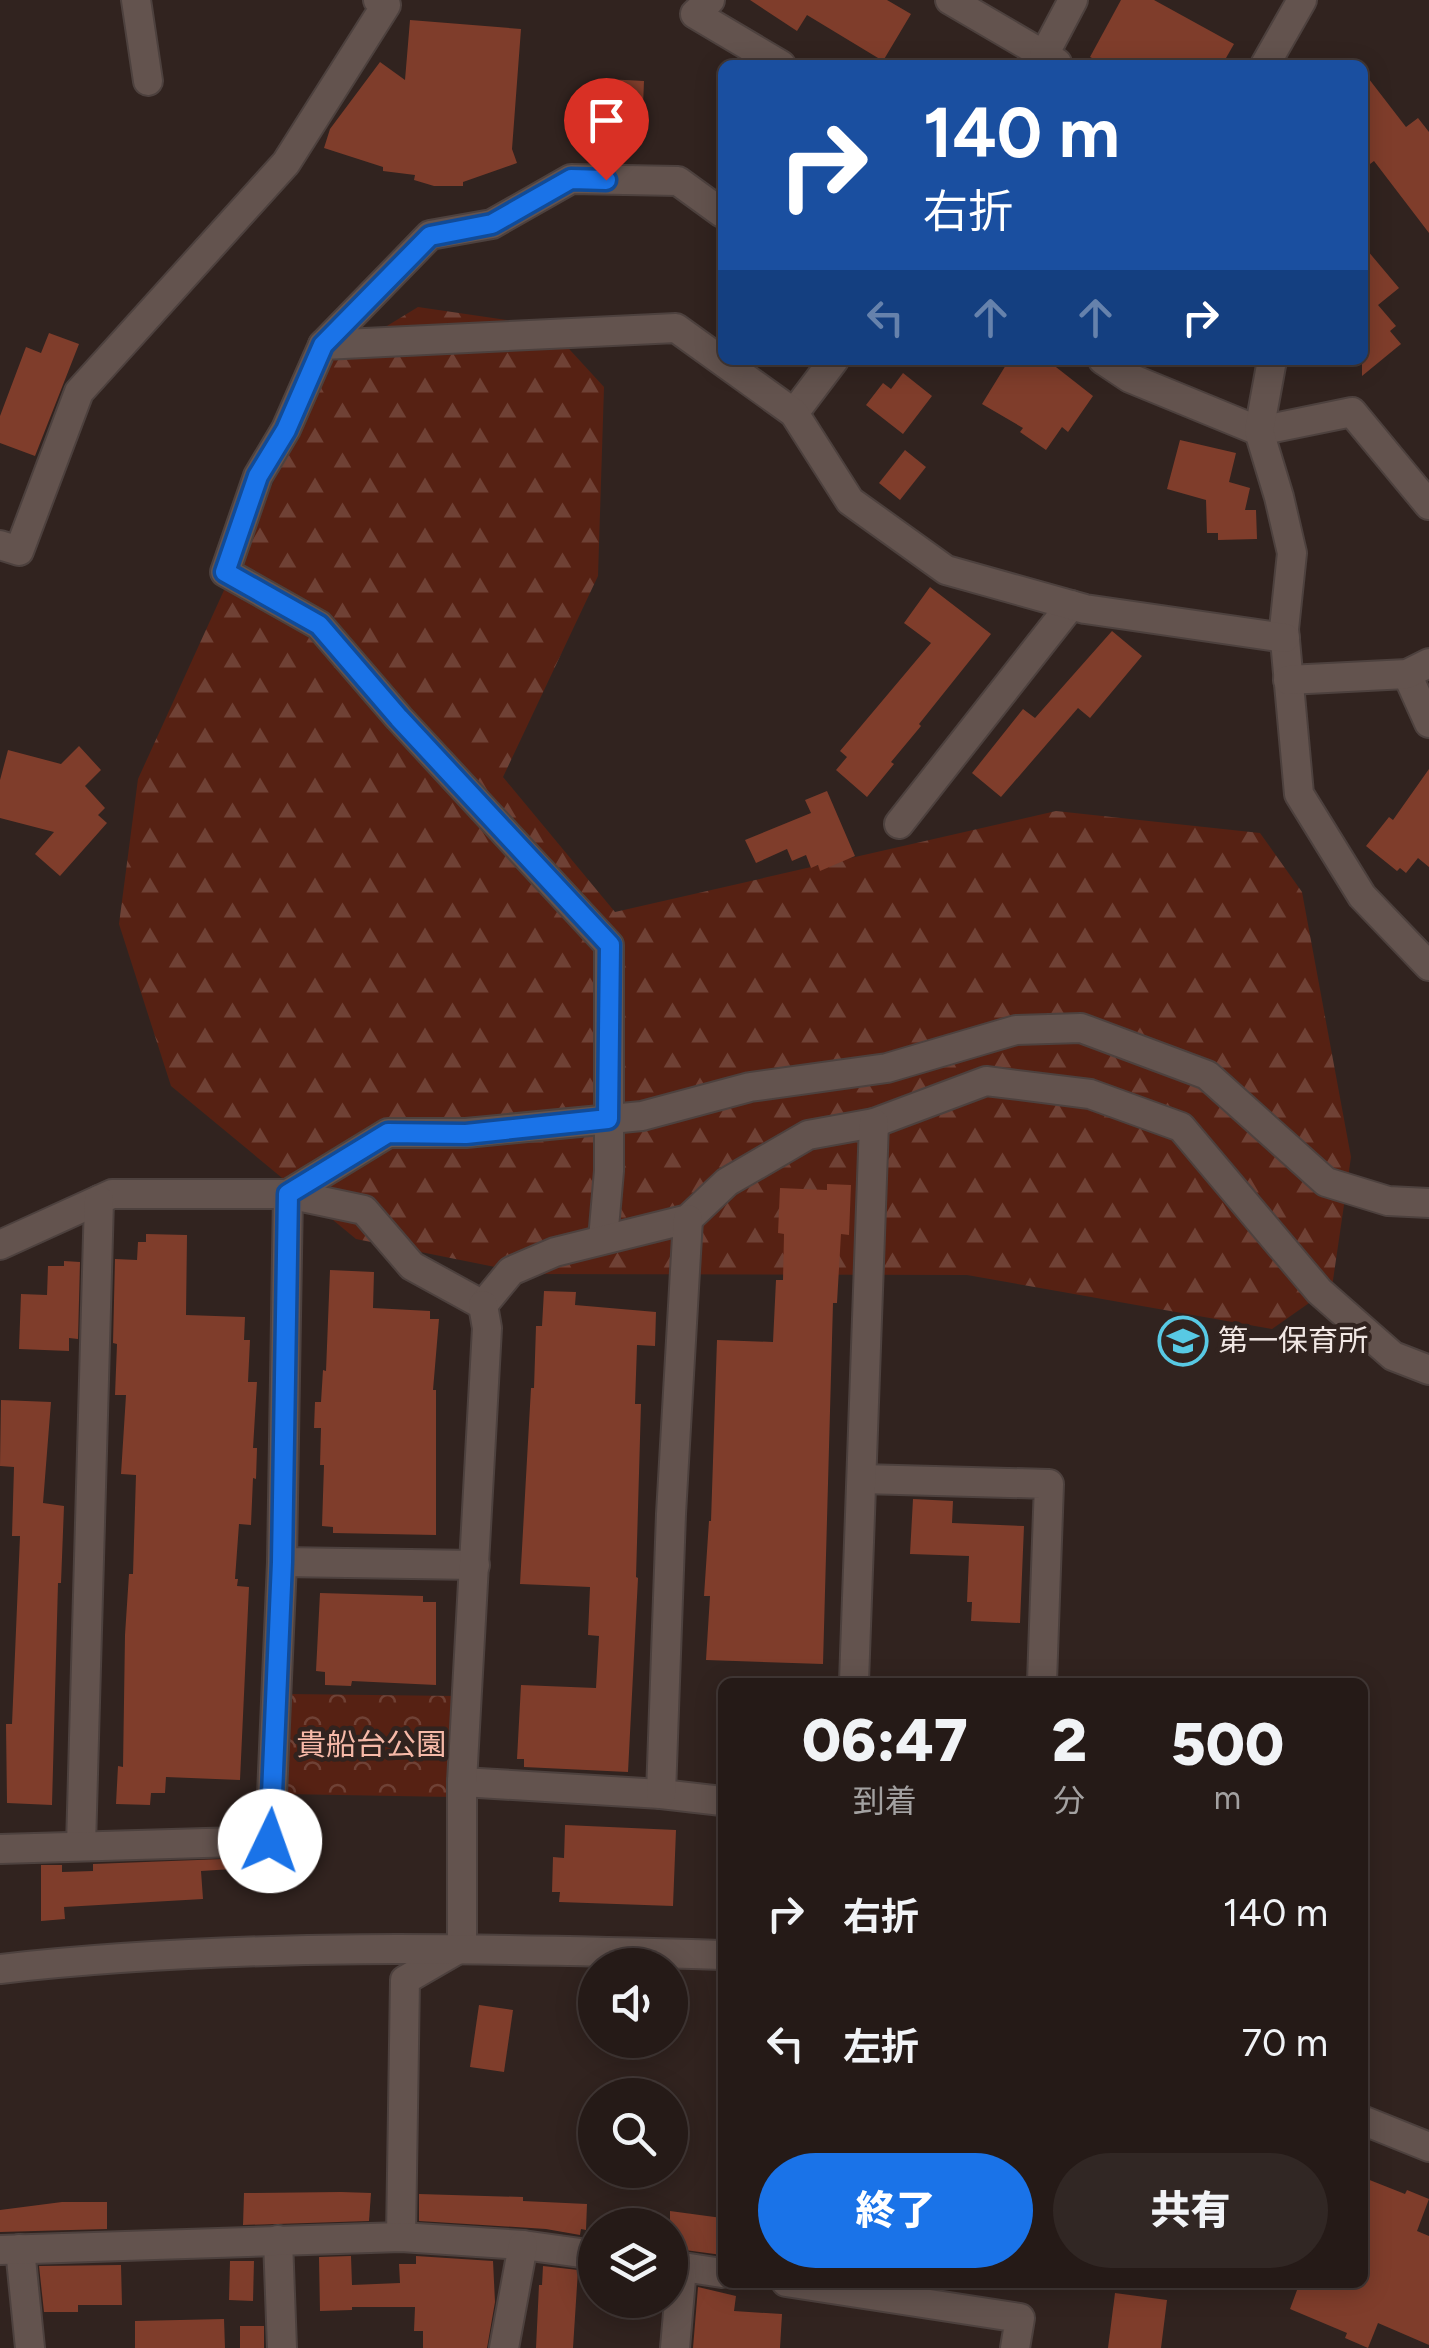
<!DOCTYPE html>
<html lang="ja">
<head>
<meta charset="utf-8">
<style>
  body { margin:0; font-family:Figtree,"Noto Sans JP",sans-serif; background:#312724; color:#f1f3f6; height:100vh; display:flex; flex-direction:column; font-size:38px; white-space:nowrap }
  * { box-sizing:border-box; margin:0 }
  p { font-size:32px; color:#a3a1a1 }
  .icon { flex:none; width:55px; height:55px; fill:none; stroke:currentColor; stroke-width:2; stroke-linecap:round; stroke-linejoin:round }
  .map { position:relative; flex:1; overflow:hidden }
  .sheet { position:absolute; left:718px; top:1678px; width:650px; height:610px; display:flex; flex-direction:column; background:#251a17; border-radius:15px; box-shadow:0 5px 25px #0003,0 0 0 2px #423836 }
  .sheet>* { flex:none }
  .guide { position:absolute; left:718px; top:60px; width:650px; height:305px; border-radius:15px; box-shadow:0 5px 25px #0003,0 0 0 2px #423836; background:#1a4fa0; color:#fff; overflow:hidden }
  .controls { position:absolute; left:578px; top:1948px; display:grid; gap:20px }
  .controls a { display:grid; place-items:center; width:110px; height:110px; border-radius:50%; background:#251a17; box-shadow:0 5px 25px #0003,0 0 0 2px #423836; font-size:50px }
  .pin { position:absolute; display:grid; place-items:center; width:85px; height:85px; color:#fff; margin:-102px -42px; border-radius:50% 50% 50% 0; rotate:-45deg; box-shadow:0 0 10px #0007 }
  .pin .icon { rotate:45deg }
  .me { position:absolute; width:110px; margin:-55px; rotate:3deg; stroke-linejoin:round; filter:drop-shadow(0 0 8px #0008) }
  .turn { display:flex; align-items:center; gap:35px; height:210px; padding:0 40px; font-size:45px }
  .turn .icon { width:130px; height:130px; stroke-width:2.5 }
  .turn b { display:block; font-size:70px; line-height:85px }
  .lanes { display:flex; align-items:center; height:95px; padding:0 40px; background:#0003; justify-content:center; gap:50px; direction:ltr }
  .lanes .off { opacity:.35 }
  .eta { display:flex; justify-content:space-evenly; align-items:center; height:170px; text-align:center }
  .eta b { font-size:60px; font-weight:800; line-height:70px }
  .action { display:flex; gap:20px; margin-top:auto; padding:20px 40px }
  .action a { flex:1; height:115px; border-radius:60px; background:#1a73e8; color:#fff; font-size:40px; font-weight:800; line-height:115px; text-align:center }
  .action a+a { background:#312724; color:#f1f3f6 }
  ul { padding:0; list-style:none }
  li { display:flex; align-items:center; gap:30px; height:130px; padding:0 40px }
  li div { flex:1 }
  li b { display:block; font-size:38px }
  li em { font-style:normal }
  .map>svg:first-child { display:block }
  .forest { fill:url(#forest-firs) }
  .park { fill:url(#park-crowns) }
  .building { fill:#7f3d2b }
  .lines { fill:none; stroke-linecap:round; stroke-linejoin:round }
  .minor-casing { stroke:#4d413e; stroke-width:32 }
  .tertiary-casing { stroke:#4d413e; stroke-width:32 }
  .minor { stroke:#63534e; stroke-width:28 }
  .tertiary { stroke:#63534e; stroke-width:28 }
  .route-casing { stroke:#114b97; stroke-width:25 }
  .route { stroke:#1a73e8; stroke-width:18 }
  .labels { text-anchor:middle; stroke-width:9; stroke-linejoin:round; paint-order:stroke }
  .poi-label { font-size:30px; fill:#f1e7e4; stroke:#31231f; text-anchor:start }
  .park-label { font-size:30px; fill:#f6b9a8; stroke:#31231f }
</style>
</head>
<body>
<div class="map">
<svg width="1429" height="2348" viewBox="0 0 1429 2348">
  <defs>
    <pattern id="forest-firs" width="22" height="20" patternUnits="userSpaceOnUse" patternTransform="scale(2.5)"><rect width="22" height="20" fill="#562113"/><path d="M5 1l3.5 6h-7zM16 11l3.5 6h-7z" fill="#6f4135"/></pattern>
    <pattern id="park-crowns" width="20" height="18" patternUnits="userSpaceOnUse" patternTransform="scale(2.5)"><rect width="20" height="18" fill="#562113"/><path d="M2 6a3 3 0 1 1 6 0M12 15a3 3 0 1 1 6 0" fill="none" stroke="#6f4135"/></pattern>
  </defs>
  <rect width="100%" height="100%" fill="#31231f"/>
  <polygon class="forest" points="418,307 548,326 604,387 598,576 503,777 615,912 1056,811 1260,833 1302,892 1351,1157 1332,1287 1272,1329 967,1275 530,1274 356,1239 171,1086 119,924 138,779 328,362"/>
  <polygon class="park" points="288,1694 457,1696 452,1797 284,1794"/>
  <g class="building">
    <polygon points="750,0 887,0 911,14 883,61 807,15 797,31"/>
    <polygon points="1121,0 1154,0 1234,44 1222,65 1106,65 1090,57"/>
    <polygon points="410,20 521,29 512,149 517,163 463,182 463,186 434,186 414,180 415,175 383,171 383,167 324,148 330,129 380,62 405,80"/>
    <polygon points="1362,70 1406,127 1418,118 1429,132 1429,233 1374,161 1362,170"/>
    <polygon points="606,79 644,81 643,106 605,105"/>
    <polygon points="1362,244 1399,288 1378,305 1396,326 1390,331 1401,344 1362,376"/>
    <polygon points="49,333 79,344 35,456 0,443 0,416 26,347 41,353"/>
    <polygon points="1009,360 1047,360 1093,396 1068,432 1062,427 1046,450 1020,432 1023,428 982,404"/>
    <polygon points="903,373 932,396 903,434 866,405 883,383 891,389"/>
    <polygon points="1180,440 1236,453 1229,482 1250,488 1245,510 1256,510 1257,539 1218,540 1218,533 1207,533 1206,500 1167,489"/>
    <polygon points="905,450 926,467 900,500 879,483"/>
    <polygon points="930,587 991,634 919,724 921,726 891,762 894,764 867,797 836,770 847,757 840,751 931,643 904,623"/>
    <polygon points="1112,631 1142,656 1090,718 1078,708 1001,797 972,773 1023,709 1035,718"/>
    <polygon points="79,746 101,770 85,786 105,808 98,815 107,823 60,876 35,854 54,832 0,818 0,780 8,750 61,764"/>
    <polygon points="1429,769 1429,867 1418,858 1406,873 1400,868 1397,871 1366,846 1389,817 1393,820"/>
    <polygon points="827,791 855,856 820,871 818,865 811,868 806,855 792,861 787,849 756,863 745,840 811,813 805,800"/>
    <polygon points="827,1184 851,1185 849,1235 841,1234 837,1303 833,1303 823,1664 706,1660 710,1596 704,1596 709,1521 711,1521 717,1340 773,1342 776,1280 783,1280 784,1234 778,1233 780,1188 827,1190"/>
    <polygon points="146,1234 187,1235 186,1315 245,1317 244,1340 250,1340 248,1382 257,1382 253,1448 257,1448 256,1479 253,1478 251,1525 239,1524 235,1579 238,1579 237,1586 249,1587 240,1780 166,1777 165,1793 151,1793 150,1805 116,1804 118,1766 123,1767 125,1635 129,1574 133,1574 136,1475 121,1474 126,1395 115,1395 117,1344 113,1343 115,1259 137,1260 138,1242 146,1242"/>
    <polygon points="64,1261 80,1262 78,1339 69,1338 69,1351 19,1349 21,1294 47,1295 48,1266 64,1266"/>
    <polygon points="330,1270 374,1272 373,1308 430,1311 430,1319 439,1319 433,1390 436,1390 436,1535 333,1533 333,1527 322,1526 324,1465 320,1465 321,1428 314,1428 315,1402 321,1402 323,1370 326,1371"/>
    <polygon points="544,1291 576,1292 575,1305 656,1312 655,1346 637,1345 635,1404 641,1404 636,1577 638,1578 628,1772 524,1767 524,1759 517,1759 521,1685 596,1688 599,1636 588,1635 590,1587 520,1584 531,1388 534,1388 536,1326 542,1326"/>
    <polygon points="1,1400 51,1402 43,1503 64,1506 61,1583 58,1583 52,1805 7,1803 6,1724 12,1724 20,1536 12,1536 14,1467 0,1466"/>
    <polygon points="913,1499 953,1501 952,1523 1024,1526 1020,1623 971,1621 972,1602 967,1602 969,1556 910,1554"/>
    <polygon points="320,1593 423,1596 423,1602 436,1602 436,1685 352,1681 351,1686 325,1685 325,1672 316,1671"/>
    <polygon points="565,1825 676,1830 673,1906 559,1902 560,1892 552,1892 553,1857 564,1858"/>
    <polygon points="277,1857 278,1866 201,1871 203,1899 64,1907 65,1919 41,1921 41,1865 62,1865 62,1872 93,1871 93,1864"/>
    <polygon points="479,2005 513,2010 504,2072 470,2067"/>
    <polygon points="1362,2177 1405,2194 1407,2190 1429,2199 1417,2231 1429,2236 1429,2345 1378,2323 1368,2348 1345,2338 1347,2333 1290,2309 1300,2282 1362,2282"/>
    <polygon points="341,2192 371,2193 369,2221 243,2225 244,2193"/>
    <polygon points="419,2194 523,2197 523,2201 587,2204 586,2230 581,2229 580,2235 546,2229 419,2221"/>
    <polygon points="62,2202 107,2202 107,2229 0,2232 0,2210"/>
    <polygon points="670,2211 722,2218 722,2255 670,2248"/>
    <polygon points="351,2256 352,2285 400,2283 399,2264 416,2264 416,2256 493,2261 495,2302 487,2348 423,2348 423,2331 414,2331 415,2307 352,2307 352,2310 320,2311 319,2257"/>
    <polygon points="230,2261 254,2261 253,2301 229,2300"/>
    <polygon points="121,2265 122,2305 78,2305 78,2312 44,2312 39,2266"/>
    <polygon points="543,2266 578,2270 573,2348 536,2348 539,2285 542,2285"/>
    <polygon points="698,2287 736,2296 734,2311 782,2314 780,2348 693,2348"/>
    <polygon points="1115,2293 1167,2300 1161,2348 1108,2348"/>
    <polygon points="224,2319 225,2348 135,2348 135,2321"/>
    <rect x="240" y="2326" width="24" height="22"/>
  </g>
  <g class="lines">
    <g class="minor-casing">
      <g id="minor">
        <polyline points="136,0 148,81"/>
        <polyline points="710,0 695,14 781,65"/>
        <polyline points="950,0 1044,55"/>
        <polyline points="1057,63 1044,55 1073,0"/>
        <polyline points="1265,65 1302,0"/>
        <polyline points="323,345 430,235 492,224 571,179 678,181 722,213"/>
        <polyline points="1103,360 1130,378 1259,431 1352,412 1429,505"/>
        <polyline points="1272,360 1259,431 1279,497 1292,553 1284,629 1299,794 1362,896 1429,966"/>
        <polyline points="794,413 834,360"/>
        <polyline points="0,545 19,551 79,392 286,163 386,5 378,0"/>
        <polyline points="1407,674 1429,723"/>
        <polyline points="1288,680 1407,674 1429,663"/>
        <polyline points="899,824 1071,605"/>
        <polyline points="288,1194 388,1133 466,1133 642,1116 750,1087 887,1068 1016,1030 1081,1028 1207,1075 1326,1182 1388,1201 1429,1203"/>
        <polyline points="603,1239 609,1171 609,945 399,718 319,625 225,572 258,476 286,429 323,345 676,328 794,413 850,501 946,570 1085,609 1285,638"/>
        <polyline points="0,1245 112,1194 288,1194 364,1210 412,1266 483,1305"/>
        <polyline points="483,1305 511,1271 555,1252 688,1219 727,1182 808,1135 874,1123 986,1081 1090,1094 1181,1127 1319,1291 1393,1356 1429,1370"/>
        <polyline points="862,1479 1049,1484 1042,1682"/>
        <polyline points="282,1562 475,1565"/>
        <polyline points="854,1682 874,1123"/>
        <polyline points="462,1782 661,1794 722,1801"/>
        <polyline points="661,1794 671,1514 688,1219"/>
        <polyline points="81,1846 99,1200"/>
        <polyline points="0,1849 270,1841 282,1562 288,1194"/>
        <polyline points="401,2237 405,1980 462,1947 462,1782 487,1328 483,1305"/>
        <polyline points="278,2240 282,2348"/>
        <polyline points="20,2249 30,2348"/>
        <polyline points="0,2250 401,2237 523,2245 595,2255"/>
        <polyline points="670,2265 722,2273"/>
        <polyline points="786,2282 1020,2318 1015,2348"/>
        <polyline points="504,2348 523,2245"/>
        <polyline points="675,2348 682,2267"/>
      </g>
    </g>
    <g class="tertiary-casing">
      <g id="tertiary">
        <path d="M0 1969C240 1942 481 1948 722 1955"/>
        <polyline points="1362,2120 1429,2147"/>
      </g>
    </g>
    <use href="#minor" class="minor"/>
    <use href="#tertiary" class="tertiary"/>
  </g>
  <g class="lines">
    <g class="route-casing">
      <polyline id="route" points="270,1841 282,1562 288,1194 388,1133 466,1134 608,1119 610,945 399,718 319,625 225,572 258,476 286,430 323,345 430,236 492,224 571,179 606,180"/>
    </g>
    <use href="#route" class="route"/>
  </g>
  <defs>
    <g id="school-ring" transform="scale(2.5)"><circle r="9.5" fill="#31231f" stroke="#58c9e4" stroke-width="1.5"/><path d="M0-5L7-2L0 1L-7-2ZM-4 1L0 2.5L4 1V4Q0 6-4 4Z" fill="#58c9e4"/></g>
  </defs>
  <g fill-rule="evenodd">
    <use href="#school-ring" x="1183" y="1341"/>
  </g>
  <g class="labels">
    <g class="poi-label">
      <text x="1218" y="1351">第一保育所</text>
    </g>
    <g class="park-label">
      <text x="371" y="1755">貴船台公園</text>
    </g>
  </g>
</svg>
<div class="controls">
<a><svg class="icon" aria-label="sound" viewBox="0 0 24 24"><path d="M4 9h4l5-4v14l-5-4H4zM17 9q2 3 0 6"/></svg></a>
<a><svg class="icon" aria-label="search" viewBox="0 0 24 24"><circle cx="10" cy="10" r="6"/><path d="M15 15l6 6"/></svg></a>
<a><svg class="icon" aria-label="layers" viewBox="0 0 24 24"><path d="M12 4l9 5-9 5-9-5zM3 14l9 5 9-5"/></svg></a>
</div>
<div class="pin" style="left:606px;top:180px;background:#d93025"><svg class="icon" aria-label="arrive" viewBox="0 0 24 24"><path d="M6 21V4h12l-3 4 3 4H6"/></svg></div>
<svg class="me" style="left:270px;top:1841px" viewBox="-20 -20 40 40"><circle r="19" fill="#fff"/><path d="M0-13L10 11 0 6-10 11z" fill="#1a73e8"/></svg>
<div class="guide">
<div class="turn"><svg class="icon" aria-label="right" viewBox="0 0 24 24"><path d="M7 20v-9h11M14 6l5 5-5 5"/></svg><div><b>140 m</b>右折</div></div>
<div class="lanes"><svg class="icon off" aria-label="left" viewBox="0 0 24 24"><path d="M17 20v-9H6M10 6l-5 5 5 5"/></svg><svg class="icon off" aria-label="ahead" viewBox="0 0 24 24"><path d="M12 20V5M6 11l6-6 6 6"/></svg><svg class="icon off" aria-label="ahead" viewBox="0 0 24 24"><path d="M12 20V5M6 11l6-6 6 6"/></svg><svg class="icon" aria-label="right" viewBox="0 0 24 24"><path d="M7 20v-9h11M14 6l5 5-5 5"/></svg></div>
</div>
<section class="sheet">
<div class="eta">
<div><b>06:47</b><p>到着</p></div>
<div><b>2</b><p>分</p></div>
<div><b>500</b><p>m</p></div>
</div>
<ul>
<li><svg class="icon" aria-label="right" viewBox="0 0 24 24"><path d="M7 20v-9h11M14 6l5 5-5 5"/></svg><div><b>右折</b></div><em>140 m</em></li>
<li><svg class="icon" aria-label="left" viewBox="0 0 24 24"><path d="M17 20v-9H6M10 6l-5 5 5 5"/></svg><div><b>左折</b></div><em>70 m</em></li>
</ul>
<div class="action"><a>終了</a><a>共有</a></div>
</section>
</div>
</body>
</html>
